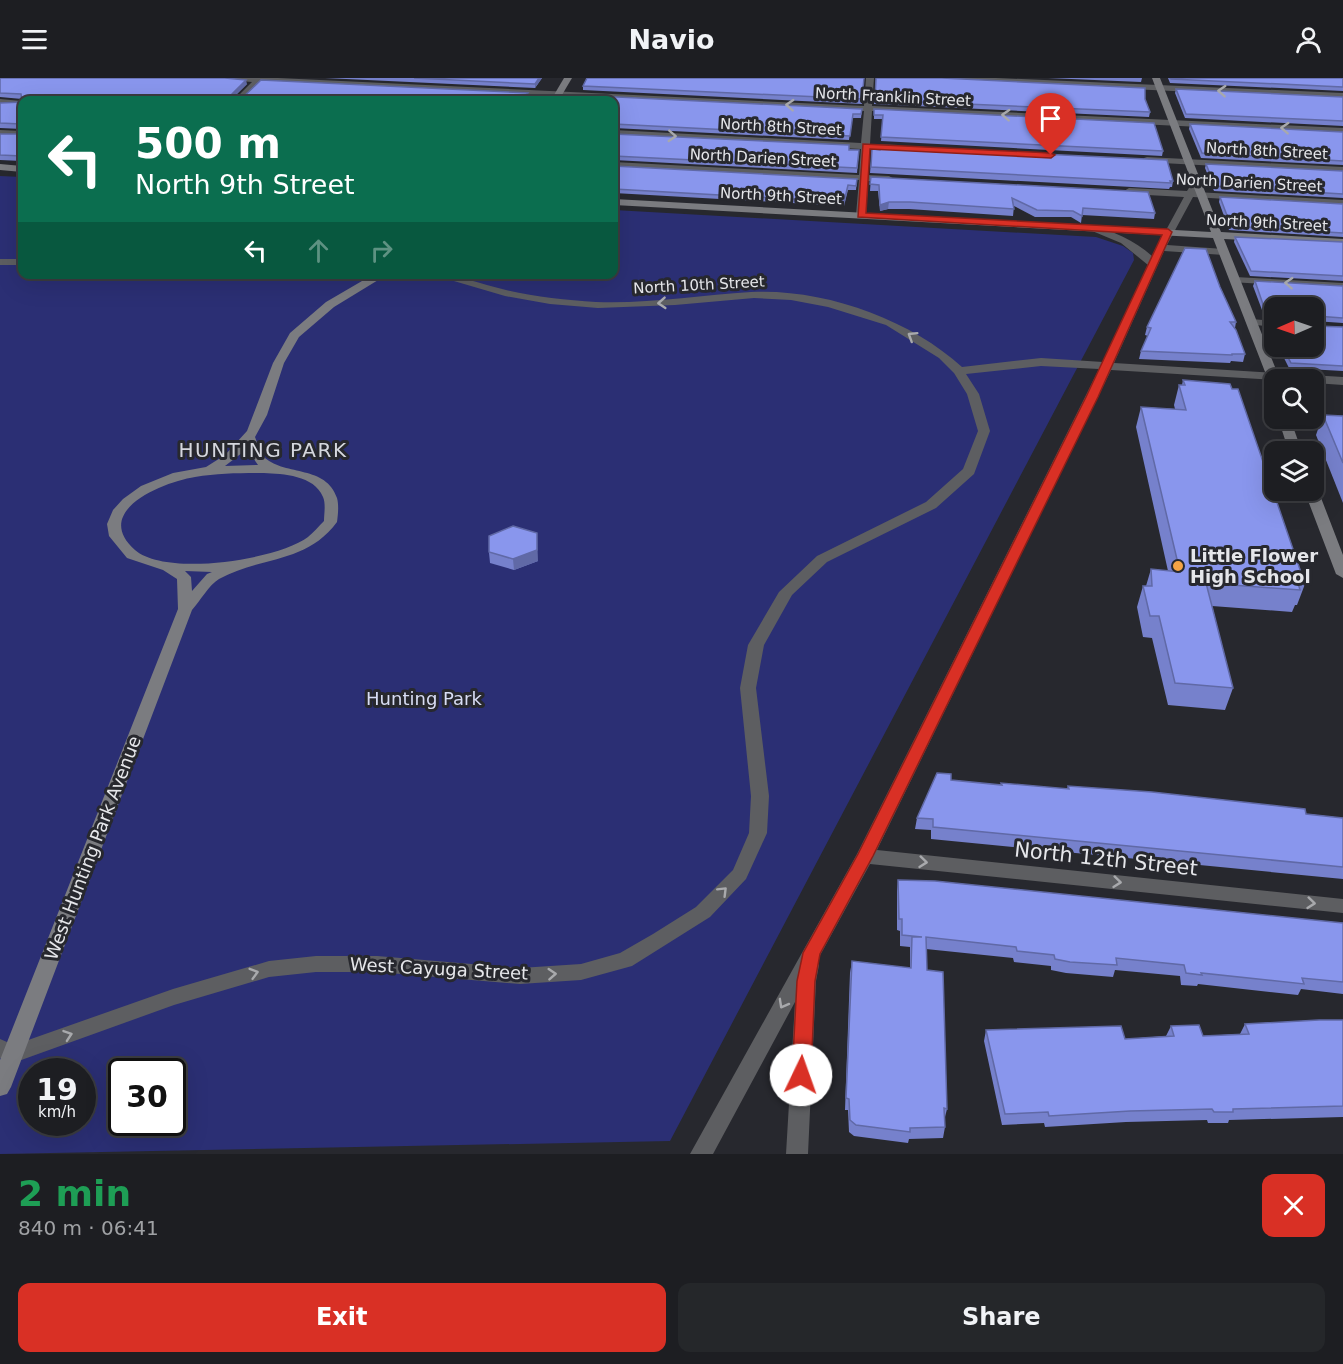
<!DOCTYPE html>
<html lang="en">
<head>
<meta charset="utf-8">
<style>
  body { margin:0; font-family:"DejaVu Sans",sans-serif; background:#25272a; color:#f1f3f6; height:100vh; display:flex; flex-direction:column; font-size:22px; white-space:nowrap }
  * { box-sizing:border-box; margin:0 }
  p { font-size:20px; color:#a0a2a5 }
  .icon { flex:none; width:33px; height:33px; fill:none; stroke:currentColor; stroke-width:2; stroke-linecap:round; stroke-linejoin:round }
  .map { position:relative; height:1076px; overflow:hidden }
  .details { display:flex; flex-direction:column; background:#1d1e22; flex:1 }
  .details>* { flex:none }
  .guide { position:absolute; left:18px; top:18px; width:600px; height:183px; border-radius:12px; box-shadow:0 6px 24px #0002,0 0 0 2px #3b3c40; background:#0b6e4f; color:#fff; overflow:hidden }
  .needle { width:39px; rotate:268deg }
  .buttons { position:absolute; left:1264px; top:219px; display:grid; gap:12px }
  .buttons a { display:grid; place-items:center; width:60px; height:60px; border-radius:12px; background:#1d1e22; box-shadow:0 6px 24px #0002,0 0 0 2px #3b3c40; font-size:30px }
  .speed { position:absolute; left:18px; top:980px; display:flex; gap:12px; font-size:30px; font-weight:700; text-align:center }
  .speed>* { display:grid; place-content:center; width:78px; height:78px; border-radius:50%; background:#1d1e22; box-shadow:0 6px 24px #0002,0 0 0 2px #3b3c40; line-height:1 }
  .speed small { font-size:15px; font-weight:400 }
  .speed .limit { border:3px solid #111; border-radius:9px; background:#fff; color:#111 }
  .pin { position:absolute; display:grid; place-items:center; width:51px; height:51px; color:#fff; margin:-62px -26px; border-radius:50% 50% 50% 0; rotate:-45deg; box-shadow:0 0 6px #0007 }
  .pin .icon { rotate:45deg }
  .me { position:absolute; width:66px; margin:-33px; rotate:3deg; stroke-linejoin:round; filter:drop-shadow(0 0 4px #0008) }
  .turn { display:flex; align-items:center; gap:21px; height:126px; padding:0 18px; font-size:27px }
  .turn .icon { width:78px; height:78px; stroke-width:2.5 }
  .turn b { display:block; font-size:42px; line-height:51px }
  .lanes { display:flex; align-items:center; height:57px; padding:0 18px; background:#0003; justify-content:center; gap:30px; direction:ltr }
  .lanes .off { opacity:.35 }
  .round { display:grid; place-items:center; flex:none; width:63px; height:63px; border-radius:12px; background:#25272a }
  .summary { display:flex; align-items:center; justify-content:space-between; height:102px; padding:0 18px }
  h1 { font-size:36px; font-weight:700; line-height:45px; color:#1e9e55 }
  .button { display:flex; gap:12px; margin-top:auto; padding:12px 18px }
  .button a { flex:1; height:69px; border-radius:12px; background:#d93025; color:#fff; font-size:24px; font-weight:700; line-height:69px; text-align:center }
  .button a+a { background:#25272a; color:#f1f3f6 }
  header { display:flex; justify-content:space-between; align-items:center; height:78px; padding:0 18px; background:#1d1e22; font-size:27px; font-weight:700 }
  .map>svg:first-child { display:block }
  .green { fill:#2b2f74; fill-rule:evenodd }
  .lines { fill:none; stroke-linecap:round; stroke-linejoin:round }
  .street { fill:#5d5e61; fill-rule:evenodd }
  .secondary { fill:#7b7c80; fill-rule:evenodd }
  .wall { fill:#7681cc }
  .shaded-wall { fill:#6069a6 }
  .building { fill:#8996ed; stroke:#6069a6; stroke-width:1.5 }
  .oneway { stroke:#a8a9ac }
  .route { fill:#d93025; stroke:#8d1f18; stroke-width:1.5 }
  .poi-dot { fill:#f5a345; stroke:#27282e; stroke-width:2 }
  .labels { text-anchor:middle; stroke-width:6; stroke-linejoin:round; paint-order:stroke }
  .far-street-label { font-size:15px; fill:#e5e6ea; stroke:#27282e }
  .poi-label { font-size:18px; font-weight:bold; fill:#e5e6ea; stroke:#27282e; text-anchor:start }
  .park-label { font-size:18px; fill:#d8ddf4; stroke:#27282e }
  .street-label { font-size:18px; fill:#e5e6ea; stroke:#27282e }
  .neighbourhood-label { font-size:20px; letter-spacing:1.5px; fill:#d5d7de; stroke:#27282e }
  .near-street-label { font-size:21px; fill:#e5e6ea; stroke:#27282e }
</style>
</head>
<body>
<header><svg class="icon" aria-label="menu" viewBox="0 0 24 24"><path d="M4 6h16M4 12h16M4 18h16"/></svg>Navio<svg class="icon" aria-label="person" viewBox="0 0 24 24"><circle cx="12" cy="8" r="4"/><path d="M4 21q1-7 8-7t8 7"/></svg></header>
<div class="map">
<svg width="1343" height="1076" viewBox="0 0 1343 1076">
  <rect width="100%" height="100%" fill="#27282e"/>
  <path class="green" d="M0 98 22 99V196H614V132L1096 159 1123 168 1133 175 1134 182 670 1063 0 1076ZM32 993H82V1044H32ZM122 993H172V1044H122Z"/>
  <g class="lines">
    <g class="street">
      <polygon points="222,0 278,0 864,28 866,0 874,0 872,28 1343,50 1343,56 872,33 870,66 898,67 903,70 898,73 870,71 868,97 889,98 894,101 889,104 868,103 866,137 861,140 856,137 859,102 614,90 614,84 859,97 861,71 614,58 614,52 861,65 864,33 261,4 242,22 234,22 252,4 226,2"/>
      <polygon points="938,0 996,0 1343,15 1343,21 942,2"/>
      <polygon points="0,21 22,23 22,27 0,27"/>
      <polygon points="0,52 22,53 22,59 0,58"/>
      <polygon points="1147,79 1343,89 1343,95 1144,84 1144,80"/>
      <path d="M1197 101 1202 104 1196 114 1343 122V128L1193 119 1167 167 1224 171 1229 174 1224 177 1164 173 1114 285 1343 299V307L1314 305V302H1275L1111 292 877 772 1343 821V835L870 786 817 883 819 887 816 903 808 1076H786L795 924 713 1076H690L857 776 1099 291 1041 288 966 296 979 316 990 353 974 396 936 430 827 484 792 517 764 567 756 610 769 718 767 755 746 801 710 839 632 888 581 902 520 906 377 894H316L269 899 174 927 13 985 0 980V961L14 967 173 911 269 883 316 878H377L520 890 581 886 620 875 653 856 696 829 733 792 749 755 751 718 740 610 748 567 779 514 817 478 926 424 963 391 978 353 967 316 954 295 939 280 886 247 828 229 791 222 754 220 675 227 598 230 550 226 505 218 430 196C457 196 480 206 506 212 535 219 566 222 596 224 648 226 700 217 751 214 823 210 910 241 962 289L1041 280 1103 284 1148 187 1121 165 1085 150 1090 147C1113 153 1134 162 1152 178L1184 119 1129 116 1124 113 1129 110 1187 113 1194 102Z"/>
      <rect x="0" y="181" width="22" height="6"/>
      <polygon points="1235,199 1343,205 1343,211 1231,204 1231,200"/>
      <polygon points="1251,241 1275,243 1275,249 1247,246 1247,242"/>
    </g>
    <g class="secondary">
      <polygon points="564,0 572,0 559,22 551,22"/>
      <polygon points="1152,0 1160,0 1221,154 1343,161 1343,167 1224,161 1279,299 1279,302 1275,302 1275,315 1269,311 1267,299 1213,160 614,127 614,121 1211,154"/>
      <polygon points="0,86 22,88 22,94 0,92"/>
      <path d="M374 196H388L334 229 299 259 284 285 267 337 255 359C258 366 259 375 265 380 286 398 326 387 337 420 339 427 338 437 337 444 306 486 261 478 219 501 209 507 200 523 192 532L11 1009 7 1016 0 1018V982L178 531 177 501 163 492 127 480 109 458 107 446 113 432 123 421 141 408 173 395 206 389 225 377 247 353 273 285 290 255 326 224ZM247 371 258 387 225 388ZM264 395C283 396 314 397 323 419 326 426 324 436 324 443 319 448 313 455 308 459 277 482 166 499 135 472 91 433 163 404 195 399 218 395 241 395 264 395ZM185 493 212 494 207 496 192 513 191 499Z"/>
      <polygon points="1278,340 1290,340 1302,374 1289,374"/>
      <polygon points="1314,409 1318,412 1343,477 1343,500 1336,496 1304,412 1314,412"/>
    </g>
  </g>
  <g class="wall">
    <polygon points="0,0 247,6 233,20 528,19 526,22 22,22 22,51 0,50 0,25 22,24 22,21 0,19"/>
    <polygon points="325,0 542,0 535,10"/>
    <polygon points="864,0 862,26 583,12 583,8"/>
    <polygon points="876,0 1145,21 1150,34 1149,39 874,26"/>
    <polygon points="1048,0 1142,0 1141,4"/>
    <polygon points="1168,0 1343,0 1343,13 1170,5"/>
    <polygon points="1176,11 1343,19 1343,48 1185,40 1175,15"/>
    <polygon points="614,22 862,31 861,40 852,40 849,62 614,50"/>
    <polygon points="874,31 1163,73 1162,78 881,63 883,41 874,41"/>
    <polygon points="1190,46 1343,54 1343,87 1201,80 1189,51"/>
    <polygon points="22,53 22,83 0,82 0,56 22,56"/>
    <polygon points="614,55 614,56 859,72 857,95 614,82"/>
    <polygon points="872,71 1173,103 1172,109 1170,109 1169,111 870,95"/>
    <polygon points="1206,86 1343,93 1343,120 1214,113 1205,90"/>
    <polygon points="614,87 614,88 857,101 856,112 848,112 844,128 614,115"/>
    <polygon points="871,99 1155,135 1154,141 1082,137 1081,145 1071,139 1035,139 1014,128 1013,138 909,131 888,131 880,133 878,113 870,113"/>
    <polygon points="1220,119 1343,126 1343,159 1229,152 1219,124"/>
    <polygon points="1235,159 1343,164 1343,203 1250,198 1234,164"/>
    <polygon points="1255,203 1343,208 1343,245 1314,243 1316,248 1343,249 1343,293 1289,290 1278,268 1314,268 1275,230 1275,241 1265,240 1253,208"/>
    <polygon points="1220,209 1236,244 1235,250 1245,276 1243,284 1231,283 1230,285 1139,281 1141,273 1148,258 1145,257 1147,249"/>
    <polygon points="1271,246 1275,246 1275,262 1269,251"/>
    <polygon points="1183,302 1305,506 1297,527 1295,527 1292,534 1212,528 1233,610 1225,632 1168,627 1152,560 1143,559 1137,529 1143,508 1146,508 1151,491 1168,493 1136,349 1141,329 1175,331 1174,327 1179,307 1182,307"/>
    <polygon points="1323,337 1343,338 1343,425 1316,357"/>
    <polygon points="489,474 538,483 514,492 490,485"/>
    <polygon points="951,702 1001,707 1001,705 1067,711 1068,708 1343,740 1343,801 931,761 931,752 915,751 917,740"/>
    <polygon points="898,802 1343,845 1343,916 1301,911 1298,917 1198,906 1197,908 1181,907 1180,898 1115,892 1113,899 1066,895 1051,892 1051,888 1014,884 1013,880 926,871 927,892 947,1031 945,1039 945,1049 943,1060 909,1061 908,1065 854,1058 849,1054 848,1032 845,1032 850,895 852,883 910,890 910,869 900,868 900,853 897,852 897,813"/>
    <polygon points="1343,942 1343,1039 1229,1042 1228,1045 1208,1045 1207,1042 1126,1044 1045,1049 1044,1045 1002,1047 984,963 986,952 1125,961 1166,958 1171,948 1203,958 1240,956 1245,946"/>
  </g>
  <g class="shaded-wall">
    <polygon points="539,0 542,0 535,10 535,6"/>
    <polygon points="246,2 247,6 232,20 232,16"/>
    <polygon points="528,15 528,19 526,22 522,22"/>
    <polygon points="889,124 888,131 880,133 880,127"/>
    <polygon points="537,455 538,483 514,492 513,481"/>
  </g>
  <g class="building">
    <polygon points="0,0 225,0 246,2 232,16 233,20 243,19 261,2 528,15 522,22 22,22 22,48 21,46 0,45 0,25 22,24 21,16 0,15"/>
    <polygon points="414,0 539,0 535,6"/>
    <polygon points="587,0 864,0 862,21 583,8"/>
    <polygon points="876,0 942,0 1145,10 1145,21 1150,34 875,22"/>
    <polygon points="1170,0 1343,0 1343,9 1171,1"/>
    <polygon points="1176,11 1343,19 1343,43 1186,36"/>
    <polygon points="577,17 862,31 861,36 853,36 850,58 614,46 614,22 575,22"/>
    <polygon points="874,31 1154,45 1163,73 881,59 883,37 874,37"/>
    <polygon points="1190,46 1343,54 1343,83 1202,75"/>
    <polygon points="22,53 22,78 0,77 0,56 22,56"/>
    <polygon points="614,55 614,56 849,67 849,72 859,72 857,90 614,78"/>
    <polygon points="880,68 1167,82 1173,103 1170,103 1171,105 871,89 872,71 880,72"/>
    <polygon points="1206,86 1343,93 1343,116 1215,108"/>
    <polygon points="614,87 614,88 857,101 856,108 848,107 844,124 614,111"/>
    <polygon points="871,99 1148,114 1155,135 1083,130 1082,138 1073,133 1037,132 1012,120 1014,131 910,124 889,124 880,127 879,107 870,106"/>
    <polygon points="1220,119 1343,126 1343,155 1231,148"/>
    <polygon points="1235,159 1343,164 1343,198 1251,193"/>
    <polygon points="1185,170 1206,171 1220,209 1236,244 1230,244 1236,252 1245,276 1232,276 1232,277 1141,273 1151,250 1147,249"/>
    <polygon points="1255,203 1343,208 1343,240 1316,238 1314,239 1314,230 1275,230 1275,236 1266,235"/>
    <polygon points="1314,242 1316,248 1343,249 1343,288 1291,285 1282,268 1314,268"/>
    <polygon points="1271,246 1275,246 1275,254"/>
    <polygon points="1183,302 1230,306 1232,311 1238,311 1305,506 1298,505 1300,512 1206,505 1233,610 1175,605 1159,538 1150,538 1143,508 1152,508 1151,491 1180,494 1141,329 1186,332 1179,307 1185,307"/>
    <polygon points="1323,337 1343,338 1343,385"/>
    <polygon points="513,448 537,455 537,472 513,481 489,474 489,458"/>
    <polygon points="937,695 951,696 951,702 1002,707 1001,705 1069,711 1068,708 1152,714 1305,731 1306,736 1343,740 1343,789 933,749 933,741 917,740"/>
    <polygon points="898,802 935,803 1343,845 1343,904 1302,900 1304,906 1201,895 1202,897 1186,895 1184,887 1116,880 1117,887 1070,884 1055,881 1054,877 1017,873 1016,869 926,859 927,892 943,894 947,1031 944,1030 945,1049 910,1050 910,1054 856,1047 850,1042 849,1021 846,1020 852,883 911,890 912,859 922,859 902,857 902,841 899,841"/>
    <polygon points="1319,942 1343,942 1343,1028 1233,1031 1233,1034 1214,1034 1212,1031 1130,1033 1049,1038 1048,1034 1005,1036 986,952 1121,948 1125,961 1174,958 1171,948 1199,947 1203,958 1249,956 1245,946"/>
  </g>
  <defs><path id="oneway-chevron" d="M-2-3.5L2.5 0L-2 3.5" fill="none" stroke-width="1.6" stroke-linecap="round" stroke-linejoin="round" transform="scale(1.5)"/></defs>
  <g class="oneway">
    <use href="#oneway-chevron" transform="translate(1222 13) rotate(-177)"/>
    <use href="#oneway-chevron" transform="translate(790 27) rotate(-177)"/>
    <use href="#oneway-chevron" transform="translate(1006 37) rotate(-177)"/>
    <use href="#oneway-chevron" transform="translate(1285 50) rotate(-177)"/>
    <use href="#oneway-chevron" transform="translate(672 58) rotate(3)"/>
    <use href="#oneway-chevron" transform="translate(1289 205) rotate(-177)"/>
    <use href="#oneway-chevron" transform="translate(662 225) rotate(176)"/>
    <use href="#oneway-chevron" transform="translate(912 258) rotate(-148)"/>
    <use href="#oneway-chevron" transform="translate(923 784) rotate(6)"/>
    <use href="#oneway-chevron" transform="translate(1117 804) rotate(6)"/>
    <use href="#oneway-chevron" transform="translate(723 813) rotate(-45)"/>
    <use href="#oneway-chevron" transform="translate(1311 825) rotate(6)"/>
    <use href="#oneway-chevron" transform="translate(254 895) rotate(-16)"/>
    <use href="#oneway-chevron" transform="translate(552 896) rotate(-4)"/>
    <use href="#oneway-chevron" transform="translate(783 926) rotate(119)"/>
    <use href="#oneway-chevron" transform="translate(68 957) rotate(-19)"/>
  </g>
  <polygon class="route" points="863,66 1051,75 1055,77 1051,80 870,71 866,135 1168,151 1172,154 1098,319 873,778 820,876 815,903 811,997 808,1003 801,1006 795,1003 792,997 797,903 803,875 858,776 1086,319 1162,157 858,139"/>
  <circle class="poi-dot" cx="1178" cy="488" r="6"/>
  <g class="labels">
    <g class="far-street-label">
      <text transform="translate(893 19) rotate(3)" y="5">North Franklin Street</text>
      <text transform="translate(781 49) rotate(3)" y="5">North 8th Street</text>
      <text transform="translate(1267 73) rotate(3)" y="5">North 8th Street</text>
      <text transform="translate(763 80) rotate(3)" y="5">North Darien Street</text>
      <text transform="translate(1249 105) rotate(3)" y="5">North Darien Street</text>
      <text transform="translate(781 118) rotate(3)" y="5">North 9th Street</text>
      <text transform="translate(1267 145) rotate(3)" y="5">North 9th Street</text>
      <text transform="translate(699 207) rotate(-3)" y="5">North 10th Street</text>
    </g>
    <g class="poi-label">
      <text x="1190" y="484">Little Flower<tspan x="1190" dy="21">High School</tspan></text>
    </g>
    <g class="park-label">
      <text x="424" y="627">Hunting Park</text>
    </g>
    <g class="street-label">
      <text transform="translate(93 770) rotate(-69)" y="6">West Hunting Park Avenue</text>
      <text transform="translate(439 891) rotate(3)" y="6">West Cayuga Street</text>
    </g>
    <g class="neighbourhood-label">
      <text x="263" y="379">HUNTING PARK</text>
    </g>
    <g class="near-street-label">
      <text transform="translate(1106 781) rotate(6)" y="7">North 12th Street</text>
    </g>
  </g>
</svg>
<div class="buttons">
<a><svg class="needle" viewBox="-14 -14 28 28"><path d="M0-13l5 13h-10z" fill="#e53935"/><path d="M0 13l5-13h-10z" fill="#a0a2a5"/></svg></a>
<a><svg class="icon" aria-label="search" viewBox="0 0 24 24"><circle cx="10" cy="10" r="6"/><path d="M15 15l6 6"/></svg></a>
<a><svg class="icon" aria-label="layers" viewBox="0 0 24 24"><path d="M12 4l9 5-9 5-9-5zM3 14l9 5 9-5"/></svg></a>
</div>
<div class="speed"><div>19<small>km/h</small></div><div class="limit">30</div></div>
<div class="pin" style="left:1051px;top:77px;background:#d93025"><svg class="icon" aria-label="arrive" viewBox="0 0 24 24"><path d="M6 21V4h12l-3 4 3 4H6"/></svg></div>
<svg class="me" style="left:801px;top:997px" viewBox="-20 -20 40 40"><circle r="19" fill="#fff"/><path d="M0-13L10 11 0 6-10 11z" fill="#d93025"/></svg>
<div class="guide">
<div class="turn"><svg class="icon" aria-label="left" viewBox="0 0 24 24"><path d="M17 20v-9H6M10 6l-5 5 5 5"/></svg><div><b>500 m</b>North 9th Street</div></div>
<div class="lanes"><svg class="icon" aria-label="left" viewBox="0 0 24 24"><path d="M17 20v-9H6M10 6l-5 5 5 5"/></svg><svg class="icon off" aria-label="ahead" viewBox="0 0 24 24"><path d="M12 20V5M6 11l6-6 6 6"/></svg><svg class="icon off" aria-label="right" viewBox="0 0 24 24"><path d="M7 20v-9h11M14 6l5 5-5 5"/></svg></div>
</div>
</div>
<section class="details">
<div class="summary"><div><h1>2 min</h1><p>840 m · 06:41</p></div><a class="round" style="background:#d93025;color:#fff"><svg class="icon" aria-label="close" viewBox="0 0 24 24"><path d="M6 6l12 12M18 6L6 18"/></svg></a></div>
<div class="button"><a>Exit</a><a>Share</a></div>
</section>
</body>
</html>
